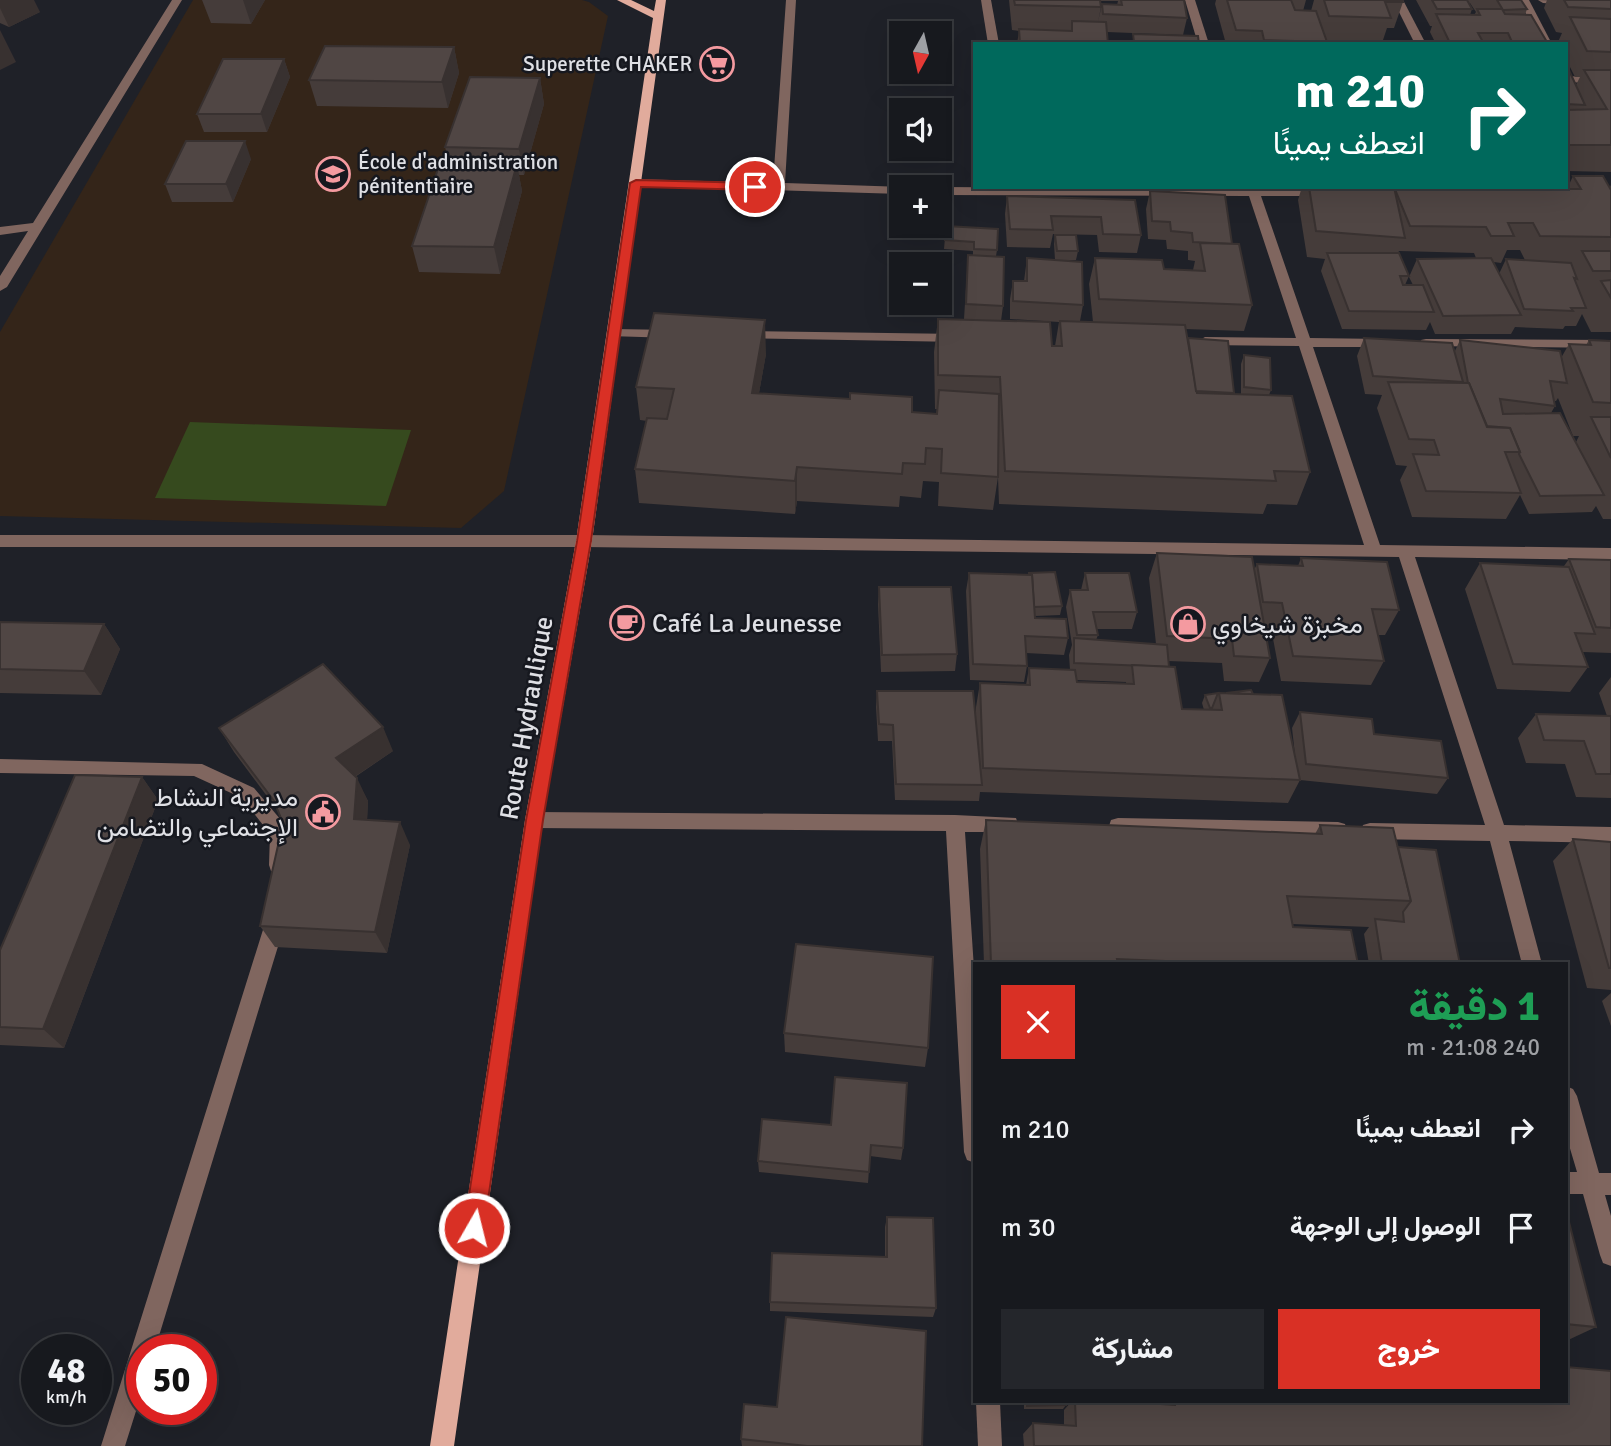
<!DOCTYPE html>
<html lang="ar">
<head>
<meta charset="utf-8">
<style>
  body { margin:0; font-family:Signika,Vazirmatn,sans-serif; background:#24262b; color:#f1f3f6; direction:rtl; height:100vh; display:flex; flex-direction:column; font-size:26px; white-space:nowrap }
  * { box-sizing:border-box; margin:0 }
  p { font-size:23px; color:#9ea0a4 }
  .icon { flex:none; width:38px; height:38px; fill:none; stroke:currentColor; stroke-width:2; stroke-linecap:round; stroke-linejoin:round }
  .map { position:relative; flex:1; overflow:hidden; direction:ltr }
  .side { position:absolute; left:973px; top:962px; width:595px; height:441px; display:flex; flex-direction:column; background:#17191e; border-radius:0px; box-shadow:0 7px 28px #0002,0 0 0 2px #36383c; direction:rtl }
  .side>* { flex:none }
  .hud { position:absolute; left:973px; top:42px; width:595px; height:147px; border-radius:0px; box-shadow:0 7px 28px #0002,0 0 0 2px #36383c; direction:rtl; background:#00695c; color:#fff; overflow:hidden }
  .needle { width:46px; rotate:188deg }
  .fabs { position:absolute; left:889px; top:21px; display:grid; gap:14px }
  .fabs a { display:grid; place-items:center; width:63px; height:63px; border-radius:0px; background:#17191e; box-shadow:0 7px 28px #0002,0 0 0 2px #36383c; font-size:35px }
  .speed { position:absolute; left:21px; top:1334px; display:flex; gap:14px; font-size:35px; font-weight:700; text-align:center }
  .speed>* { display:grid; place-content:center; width:91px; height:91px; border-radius:50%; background:#17191e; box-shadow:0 7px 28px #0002,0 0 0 2px #36383c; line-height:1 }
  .speed small { font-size:18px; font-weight:400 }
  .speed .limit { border:10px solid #d22; background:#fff; color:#111 }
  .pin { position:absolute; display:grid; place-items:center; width:60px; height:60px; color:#fff; margin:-30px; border:4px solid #fff; border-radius:50%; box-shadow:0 2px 7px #0007 }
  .me { position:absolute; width:77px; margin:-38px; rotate:8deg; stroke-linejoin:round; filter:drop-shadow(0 0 5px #0008) }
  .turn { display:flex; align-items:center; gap:24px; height:147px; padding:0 28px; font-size:32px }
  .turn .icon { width:91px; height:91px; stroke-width:2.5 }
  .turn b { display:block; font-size:49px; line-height:60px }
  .round { display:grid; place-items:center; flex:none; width:74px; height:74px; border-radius:0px; background:#24262b }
  .overview { display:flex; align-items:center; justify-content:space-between; height:119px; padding:0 28px }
  h1 { font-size:42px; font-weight:800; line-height:52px; color:#1e9e55 }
  .cta { display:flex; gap:14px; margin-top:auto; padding:14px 28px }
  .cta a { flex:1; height:80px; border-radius:0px; background:#d93025; color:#fff; font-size:28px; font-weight:800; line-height:80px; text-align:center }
  .cta a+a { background:#24262b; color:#f1f3f6 }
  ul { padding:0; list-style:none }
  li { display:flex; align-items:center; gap:21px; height:98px; padding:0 28px }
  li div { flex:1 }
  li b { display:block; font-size:26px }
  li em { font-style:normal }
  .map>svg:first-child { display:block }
  .education { fill:#342519 }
  .green { fill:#364a1e }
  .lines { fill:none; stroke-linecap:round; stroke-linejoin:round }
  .minor { fill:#80665f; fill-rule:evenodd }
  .major { fill:#e1ab9c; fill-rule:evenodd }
  .wall { fill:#453c3a; fill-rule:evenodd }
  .shaded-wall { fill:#383130 }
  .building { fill:#504644; stroke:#383130; stroke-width:2 }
  .route { fill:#d93025; stroke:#8d1f18; stroke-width:2 }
  .labels { text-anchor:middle; stroke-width:5; stroke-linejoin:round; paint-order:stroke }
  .far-poi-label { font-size:21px; fill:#dfe0e5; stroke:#16181f; text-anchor:end }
  .poi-label { font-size:26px; fill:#dfe0e5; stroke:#16181f; text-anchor:start }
  .street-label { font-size:26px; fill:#dfe0e5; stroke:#16181f }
</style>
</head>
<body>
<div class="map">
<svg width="1611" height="1446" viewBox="0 0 1611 1446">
  <rect width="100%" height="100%" fill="#1f2128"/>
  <polygon class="education" points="193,0 582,0 589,2 608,16 504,491 461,528 0,516 0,332"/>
  <polygon class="green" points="190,422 411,430 386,506 155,498"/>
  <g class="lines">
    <g class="minor">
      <polygon points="172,0 182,0 7,287 0,291 0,276 28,231 0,235 0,227 33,223"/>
      <polygon points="786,0 796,0 785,183 905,187 901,187 901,194 632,186 630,183 636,179 773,183"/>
      <polygon points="981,0 991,0 999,44 988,44"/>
      <polygon points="1185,0 1195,0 1209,44 1198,44"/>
      <polygon points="1393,0 1403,0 1426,44 1415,44"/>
      <polygon points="1519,0 1529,0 1552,44 1541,44"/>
      <polygon points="1538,0 1611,2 1611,8 1543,3"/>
      <polygon points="1566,76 1611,78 1611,84 1566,82"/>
      <polygon points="940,187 1328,189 1328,195 1324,196 1261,196 1310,338 1384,339 1391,343 1384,347 1313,347 1380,545 1611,548 1611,560 1415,557 1504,825 1611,827 1611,843 1509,841 1542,964 1522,964 1490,841 1370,839 1363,837 1361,831 1363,825 1370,823 1485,825 1399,557 584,547 0,547 0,535 584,535 1364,545 1299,346 1205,345 1198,341 1205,337 1296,338 1249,196 940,195"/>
      <polygon points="614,329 673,330 680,334 673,338 609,336 609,330"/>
      <polygon points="743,331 960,334 967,338 960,342 738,338 736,335"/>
      <polygon points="1426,339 1611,340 1611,348 1421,346 1421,340"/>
      <polygon points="0,759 202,764 254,788 286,826 288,832 287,865 285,871 278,873 271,871 269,865 270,834 242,798 194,776 0,773"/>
      <polygon points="534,812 955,815 1016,818 1018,824 1016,830 1009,832 965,832 975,984 975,1163 967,1160 964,1152 946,831 534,828 527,826 525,820 527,814"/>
      <polygon points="1118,818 1338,822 1345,824 1347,830 1345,836 1338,838 1118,834 1111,832 1109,826 1111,820"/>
      <polygon points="277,908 284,911 287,917 155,1349 142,1349 142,1392 125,1446 101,1446 267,917 270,911"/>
      <polygon points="1566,1086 1573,1089 1577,1096 1599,1173 1611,1173 1611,1195 1605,1195 1611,1216 1611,1266 1603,1263 1600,1255 1583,1194 1566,1194 1566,1172 1577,1172 1566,1135"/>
      <polygon points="976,1402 1000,1402 1002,1446 978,1446"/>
    </g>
    <polygon class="major" points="617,0 631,0 654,11 656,0 666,0 592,541 543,820 454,1446 430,1446 525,820 576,541 653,18"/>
  </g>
  <g class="wall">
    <polygon points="0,0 40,12 9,27 0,23"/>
    <polygon points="202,0 265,0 251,24 211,23"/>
    <path d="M1009 0H1184L1187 18 1183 35 1107 32 1108 44H1017L1019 31 1012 30ZM1100 1H1118L1117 5 1102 4 1098 22 1101 7Z"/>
    <polygon points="1216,0 1306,0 1303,11 1311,11 1314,0 1402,0 1403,2 1394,28 1387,28 1382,43 1327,42 1327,44 1226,44 1215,4"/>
    <path d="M1416 0H1521L1527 9 1525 15 1547 42 1546 44H1436L1430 32 1432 26H1430ZM1470 3 1476 12 1474 15H1470L1472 9 1469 4Z"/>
    <polygon points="1547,0 1611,0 1611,172 1566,171 1566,68 1576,85 1580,77 1575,77 1566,59 1566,44 1559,44 1558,42 1562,33 1556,32 1544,8"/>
    <polygon points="454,47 459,73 448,108 317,106 309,80"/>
    <polygon points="284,59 290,77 267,132 204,132 197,114"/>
    <polygon points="540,78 544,104 524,175 519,175 522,191 500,274 419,272 412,246 449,163 445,147"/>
    <polygon points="251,159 233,202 172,202 165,184"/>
    <path d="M1573 176 1610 187 1611 185V332H1591L1582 314 1576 326H1565L1563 329 1515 327 1511 334H1435L1430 322 1426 330 1342 329 1321 271 1325 259 1307 257 1298 200 1302 187H1541L1542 189H1567ZM1507 250H1520L1525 260 1506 259 1499 274 1494 262 1501 263ZM1399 251 1474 253 1476 258 1417 259 1409 277 1413 285H1405L1409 276 1398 253Z"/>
    <polygon points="1150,191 1232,244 1252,305 1244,331 1185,329 1187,341 1233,394 1241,394 1241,364 1244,355 1271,390 1269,395 1310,472 1297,505 1267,504 1263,514 999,504 998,477 993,510 938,506 939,482 923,481 921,498 900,496 899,507 797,501 795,514 639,503 635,469 647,421 640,420 636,387 766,354 759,393 912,412 936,414 937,409 935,409 934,352 938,319 964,319 968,255 973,255 973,251 944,249 946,226 997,250 996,256 1003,306 1001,321 1052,346 1055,346 1059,322 1010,319 1010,299 1013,281 1024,281 1027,258 1083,305 1080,321 1093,322 1089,284 1095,258 1164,269 1193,270 1195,261 1188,260 1188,251 1167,249 1166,240 1148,239 1146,209"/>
    <polygon points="1007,196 1135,200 1141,235 1137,253 1099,252 1097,235 1053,234 1050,248 1007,247 1005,214"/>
    <polygon points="1055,235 1078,251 1076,260 1055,260 1054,244"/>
    <path d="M1364 338 1454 353 1460 340 1561 358 1569 344 1586 345 1589 340 1611 341V519H1603L1596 506 1592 512 1529 514 1520 495 1506 519 1412 517 1400 480 1407 466 1396 465 1377 408 1382 395 1365 394 1357 356ZM1558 398 1573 436H1579L1576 442 1551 413 1555 406 1554 401H1556Z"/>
    <path d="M1157 553 1254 570 1257 564 1298 566 1301 558 1399 610 1385 635H1378L1384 661 1371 685 1281 681 1271 628H1265L1270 658 1259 682 1224 681 1222 663 1168 661 1169 667 1182 709 1204 710 1202 703 1205 695 1218 693 1253 694 1295 755 1292 728 1300 712 1374 734 1448 778 1437 794 1300 780 1288 803 980 792 979 801 895 800 892 741H878L876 707 877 691 976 727V707L980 683 1026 685 1029 668 1070 670 1069 655 1072 645 1066 607 1070 590H1081L1085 573 1137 612 1132 629H1096L1098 635 1096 640 1156 644 1149 578ZM1076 680 1126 682V684L1077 682Z"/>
    <polygon points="1569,559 1611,560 1611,653 1583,652 1588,667 1570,692 1497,689 1465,589 1480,563 1564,566"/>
    <polygon points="969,573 1062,606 1060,615 1035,616 1035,618 1068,638 1064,655 1026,653 1027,666 1024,682 970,680 966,591"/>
    <polygon points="879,587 957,654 955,671 881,672 878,604"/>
    <polygon points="0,622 104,624 120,649 101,695 0,693"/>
    <polygon points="1611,677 1611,798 1576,797 1565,764 1526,763 1518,738 1536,714 1607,716 1599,693"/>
    <polygon points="219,728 393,751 355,777 368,801 367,820 410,845 387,953 275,947 260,926 283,823 278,811 234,752"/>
    <polygon points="142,777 158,800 64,1048 0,1045 0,950"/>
    <polygon points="986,820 1315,834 1320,825 1398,847 1460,964 1369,964 1364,934 1369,927 1292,924 1293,927 1358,964 984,964 980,849"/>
    <polygon points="1573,839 1611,842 1611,990 1587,988 1553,861"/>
    <polygon points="1611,993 1611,1026 1602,1001"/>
    <polygon points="784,1033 928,1048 925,1067 785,1052"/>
    <polygon points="831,1125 903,1148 901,1160 870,1156 868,1183 759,1172 758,1161"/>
    <polygon points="887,1217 936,1308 933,1317 770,1311 770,1302 885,1257 885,1227"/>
    <polygon points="1566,1221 1596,1327 1566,1341"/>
    <polygon points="1024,1402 1066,1402 1066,1405 1063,1409 1024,1409"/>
    <polygon points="1071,1402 1130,1402 1159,1404 1158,1402 1566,1402 1611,1446 1024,1446 1023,1434 1033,1423 1064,1425 1064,1410"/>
    <polygon points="741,1439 922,1446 742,1446"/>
  </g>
  <g class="shaded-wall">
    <polygon points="0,0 34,0 40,12 9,27 0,8"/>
    <polygon points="243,0 265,0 251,24"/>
    <polygon points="0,30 16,62 0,70"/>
    <polygon points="454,47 459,73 448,108 442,82"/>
    <polygon points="284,59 290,77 267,132 261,114"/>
    <polygon points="540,78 544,104 524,175 519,149"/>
    <polygon points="245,141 251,159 233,202 226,184"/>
    <polygon points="517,164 522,191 500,274 494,247"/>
    <polygon points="765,320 766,354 753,426 752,393"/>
    <polygon points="797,467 797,501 795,514 795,481"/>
    <polygon points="104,624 120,649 101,695 84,671"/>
    <polygon points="383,727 393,751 348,781 336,758"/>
    <polygon points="142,777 158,800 64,1048 43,1029"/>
    <polygon points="357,778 368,801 366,842 354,819"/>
    <polygon points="400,822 410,845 387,953 375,932"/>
  </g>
  <g class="building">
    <polygon points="1014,0 1100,0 1101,7 1015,5"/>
    <polygon points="1121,0 1184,0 1187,18 1103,14 1102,4 1122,5"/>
    <polygon points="1227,0 1291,0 1295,10 1316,11 1327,42 1264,40 1262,31 1236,30"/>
    <polygon points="1324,0 1402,0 1403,2 1385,2 1391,18 1329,16"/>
    <polygon points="1432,0 1467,0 1472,9 1437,9"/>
    <polygon points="1497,0 1521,0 1527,9 1503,10"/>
    <polygon points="1564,0 1611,0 1611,9 1568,7"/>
    <polygon points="1477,9 1502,9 1505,14 1531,15 1547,42 1512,42 1508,33 1478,33 1483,42 1449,41 1436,14 1480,15"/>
    <polygon points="1570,17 1611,19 1611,52 1587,51"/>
    <polygon points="1072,21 1106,22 1108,44 1020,44 1019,29 1072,31"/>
    <polygon points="1133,34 1198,36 1199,44 1117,44 1117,41 1134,42"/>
    <polygon points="325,46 454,47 442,82 309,80"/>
    <polygon points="223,59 284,59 261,114 197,114"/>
    <polygon points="1566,68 1568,68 1585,105 1566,104"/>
    <polygon points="1584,70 1611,70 1611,145 1566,145 1566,110 1607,109"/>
    <polygon points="470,77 540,78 519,149 445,147"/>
    <polygon points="186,141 245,141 226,184 165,184"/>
    <polygon points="440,163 517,164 494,247 412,246"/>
    <polygon points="1573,176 1603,176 1611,190 1611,237 1540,236 1533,223 1508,223 1514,236 1491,236 1486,227 1410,226 1394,187 1541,187 1542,189 1581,189"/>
    <polygon points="1309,187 1394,187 1405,238 1316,231"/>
    <polygon points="1150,191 1225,195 1232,244 1193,242 1192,233 1171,231 1170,222 1152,221"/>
    <polygon points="1007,196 1135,200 1141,235 1103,234 1101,217 1051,216 1053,230 1010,229"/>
    <polygon points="946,226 998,229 997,250 974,249 974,242 945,240"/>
    <polygon points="1055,235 1076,235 1078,251 1057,251"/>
    <polygon points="1200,243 1239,244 1252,305 1099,299 1095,258 1162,260 1164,269 1205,271"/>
    <polygon points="1582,251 1611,251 1611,271 1593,271"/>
    <polygon points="1327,253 1399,253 1409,276 1400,276 1403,285 1423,285 1434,312 1349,311"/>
    <polygon points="968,255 1004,257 1003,306 966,304"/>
    <polygon points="1027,258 1082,262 1083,305 1013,301 1013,281 1027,281"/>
    <polygon points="1491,258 1521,315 1443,316 1417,259"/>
    <polygon points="1506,259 1571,263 1577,279 1574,278 1586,308 1571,308 1573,311 1524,309"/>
    <polygon points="1611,280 1611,298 1601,281"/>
    <polygon points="654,313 765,320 752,393 850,399 850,393 912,397 912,412 937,414 939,390 999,394 998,477 941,473 942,449 926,448 925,464 903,463 902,474 797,467 795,481 635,469 647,418 667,419 674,389 636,387"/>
    <polygon points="938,319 1050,322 1052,346 1062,346 1060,321 1185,325 1197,393 1292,396 1310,472 1274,471 1276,481 1005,471 1000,377 938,375"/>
    <polygon points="1188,338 1228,341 1234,393 1196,391"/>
    <polygon points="1364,338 1452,343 1463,382 1373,376"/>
    <polygon points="1460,340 1560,351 1567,383 1550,381 1555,406 1500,399 1503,414 1560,413 1604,495 1540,496 1519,454 1520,452 1510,428 1487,426 1469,383 1468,383"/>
    <polygon points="1589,340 1611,341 1611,403 1593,402 1569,344 1591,345"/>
    <polygon points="1244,355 1270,358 1271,390 1244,387"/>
    <polygon points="1388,382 1469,383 1487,427 1510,428 1520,452 1505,452 1521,493 1426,491 1413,454 1439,455 1434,440 1409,439"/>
    <polygon points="1591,417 1611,417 1611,458"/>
    <polygon points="1157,553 1252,557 1270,658 1234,656 1232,639 1167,636"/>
    <polygon points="1301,558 1387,562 1399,610 1372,609 1384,661 1293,656 1282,603 1263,602 1257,564 1303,566"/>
    <polygon points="1569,559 1611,560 1611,628 1596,627"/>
    <polygon points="1480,563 1569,567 1595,634 1575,633 1588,667 1513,664"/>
    <polygon points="1055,572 1062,606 1034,607 1032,575 1029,575 1029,573"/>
    <polygon points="969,573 1032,575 1035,618 1066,619 1068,638 1025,636 1027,666 973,664"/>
    <polygon points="1085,573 1129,573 1137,612 1093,612 1098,635 1077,635 1070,590 1088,590"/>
    <polygon points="879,587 951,587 957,654 882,655"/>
    <polygon points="0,622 104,624 84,671 0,669"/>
    <polygon points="1074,638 1167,645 1169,667 1074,663"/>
    <polygon points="323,664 383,727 336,758 357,778 354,819 400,822 375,932 260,926 283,823 274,801 219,728"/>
    <polygon points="1132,665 1175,667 1182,709 1222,710 1219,693 1282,695 1300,780 983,768 980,683 1030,685 1029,668 1075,670 1077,682 1134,684"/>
    <polygon points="1251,690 1253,694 1226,693"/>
    <polygon points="877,691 973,691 982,785 896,784 893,725 879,724"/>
    <polygon points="1218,693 1212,708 1210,708 1205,695"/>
    <polygon points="1300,712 1372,719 1374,734 1441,741 1448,778 1306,764"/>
    <polygon points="1536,714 1611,716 1611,774 1596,774 1584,741 1544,740"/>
    <polygon points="75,775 142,777 43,1029 0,1027 0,950"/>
    <polygon points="986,820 1322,834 1320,825 1393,828 1411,901 1287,896 1293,927 1351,930 1358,964 1240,964 1117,959 1118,964 991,964"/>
    <polygon points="1573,839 1611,842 1611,968 1609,968"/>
    <polygon points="1398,847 1436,850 1460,964 1382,964 1375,919 1404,922 1403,912 1411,901"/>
    <polygon points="796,944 933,957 928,1048 784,1033"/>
    <polygon points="835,1077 907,1083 903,1148 871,1145 869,1172 758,1161 762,1119 831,1125"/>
    <polygon points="887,1217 933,1218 936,1308 770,1302 772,1253 887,1257"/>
    <polygon points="1566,1221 1569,1222 1596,1327 1566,1324"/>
    <polygon points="786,1317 926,1331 922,1446 807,1446 741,1439 744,1404 777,1407"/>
    <polygon points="1566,1367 1611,1371 1611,1446 1034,1446 1033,1423 1076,1426 1075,1402 1130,1402 1175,1405 1175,1402 1566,1402"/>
    <polygon points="1027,1402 1066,1402 1066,1405 1027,1406"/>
  </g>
  <polygon class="route" points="636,180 755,183 761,187 755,190 641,187 591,541 543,820 484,1228 481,1236 474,1238 467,1236 464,1228 526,820 577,541 630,183"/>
  <defs>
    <g id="supermarket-ring" transform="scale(1.75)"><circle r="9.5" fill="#16181f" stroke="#f49aa0" stroke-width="1.5"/><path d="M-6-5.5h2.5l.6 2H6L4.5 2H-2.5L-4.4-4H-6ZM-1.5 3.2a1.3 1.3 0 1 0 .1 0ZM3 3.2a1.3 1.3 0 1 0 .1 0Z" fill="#f49aa0"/></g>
    <g id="school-ring" transform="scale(1.75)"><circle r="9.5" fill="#16181f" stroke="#f49aa0" stroke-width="1.5"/><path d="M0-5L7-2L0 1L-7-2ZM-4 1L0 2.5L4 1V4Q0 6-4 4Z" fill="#f49aa0"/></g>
    <g id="cafe-ring" transform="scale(1.75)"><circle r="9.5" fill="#16181f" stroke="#f49aa0" stroke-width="1.5"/><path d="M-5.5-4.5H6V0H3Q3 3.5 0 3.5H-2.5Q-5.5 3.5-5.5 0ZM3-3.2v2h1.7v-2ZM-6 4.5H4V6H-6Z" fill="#f49aa0"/></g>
    <g id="shop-ring" transform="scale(1.75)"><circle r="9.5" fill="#16181f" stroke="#f49aa0" stroke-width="1.5"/><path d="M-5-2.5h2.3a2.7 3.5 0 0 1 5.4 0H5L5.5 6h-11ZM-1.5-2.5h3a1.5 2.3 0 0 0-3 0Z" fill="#f49aa0"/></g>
    <g id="civic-ring" transform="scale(1.75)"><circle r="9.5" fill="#16181f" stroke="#f49aa0" stroke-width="1.5"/><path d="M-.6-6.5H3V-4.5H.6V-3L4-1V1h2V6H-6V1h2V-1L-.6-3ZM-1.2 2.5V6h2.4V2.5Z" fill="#f49aa0"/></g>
  </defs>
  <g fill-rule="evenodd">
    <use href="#supermarket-ring" x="717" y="64"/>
    <use href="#school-ring" x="333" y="174"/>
    <use href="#cafe-ring" x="627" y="623"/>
    <use href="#shop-ring" x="1188" y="624"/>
    <use href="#civic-ring" x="323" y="812"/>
  </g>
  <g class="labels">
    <g class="far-poi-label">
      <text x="692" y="71">Superette CHAKER</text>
      <text x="358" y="169" text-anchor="start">École d'administration<tspan x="358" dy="24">pénitentiaire</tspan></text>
    </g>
    <g class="poi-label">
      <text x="652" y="632">Café La Jeunesse</text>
      <text x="1212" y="633">مخبزة شيخاوي</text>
      <text x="298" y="806" text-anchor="end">مديرية النشاط<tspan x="298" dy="30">الإجتماعي والتضامن</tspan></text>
    </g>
    <g class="street-label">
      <text transform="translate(526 718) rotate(-80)" y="9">Route Hydraulique</text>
    </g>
  </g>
</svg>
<div class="fabs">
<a><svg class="needle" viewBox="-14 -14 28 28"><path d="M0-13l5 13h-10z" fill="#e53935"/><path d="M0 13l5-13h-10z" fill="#9ea0a4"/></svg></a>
<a><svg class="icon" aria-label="sound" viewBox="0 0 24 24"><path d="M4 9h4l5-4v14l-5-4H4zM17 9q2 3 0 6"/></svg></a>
<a>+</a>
<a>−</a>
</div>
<div class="speed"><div>48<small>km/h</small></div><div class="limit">50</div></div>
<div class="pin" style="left:755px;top:187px;background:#d93025"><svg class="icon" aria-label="arrive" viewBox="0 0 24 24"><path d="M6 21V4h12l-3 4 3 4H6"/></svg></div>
<svg class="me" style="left:474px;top:1228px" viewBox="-20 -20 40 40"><circle r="17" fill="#d93025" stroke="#fff" stroke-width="3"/><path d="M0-11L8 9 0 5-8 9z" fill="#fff"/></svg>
<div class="hud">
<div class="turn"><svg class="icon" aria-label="right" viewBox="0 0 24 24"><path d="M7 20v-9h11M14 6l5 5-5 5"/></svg><div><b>210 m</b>انعطف يمينًا</div></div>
</div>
<section class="side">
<div class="overview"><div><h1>1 دقيقة</h1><p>240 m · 21:08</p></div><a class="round" style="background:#d93025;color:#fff"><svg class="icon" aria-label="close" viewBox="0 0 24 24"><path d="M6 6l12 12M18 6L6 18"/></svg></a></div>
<ul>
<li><svg class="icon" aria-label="right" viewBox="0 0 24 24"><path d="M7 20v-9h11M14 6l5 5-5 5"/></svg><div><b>انعطف يمينًا</b></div><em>210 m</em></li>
<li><svg class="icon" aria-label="arrive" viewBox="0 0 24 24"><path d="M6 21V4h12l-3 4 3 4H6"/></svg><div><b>الوصول إلى الوجهة</b></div><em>30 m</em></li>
</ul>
<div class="cta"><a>خروج</a><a>مشاركة</a></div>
</section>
</div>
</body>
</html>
